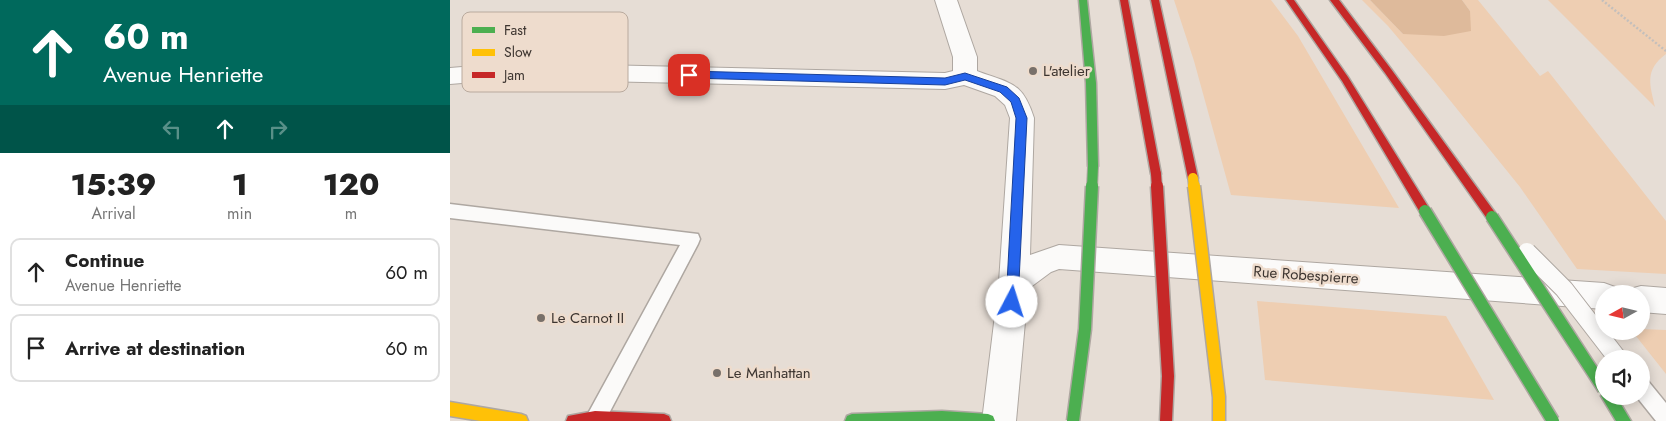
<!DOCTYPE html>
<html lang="en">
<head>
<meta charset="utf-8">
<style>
  body { margin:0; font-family:Jost,sans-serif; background:#f6f6f6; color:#222; height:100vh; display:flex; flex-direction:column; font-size:19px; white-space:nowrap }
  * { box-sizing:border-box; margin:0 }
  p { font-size:16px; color:#767676 }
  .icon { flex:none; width:28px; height:28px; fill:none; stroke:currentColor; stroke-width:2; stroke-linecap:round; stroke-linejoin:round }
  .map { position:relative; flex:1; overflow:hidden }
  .side { display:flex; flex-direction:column; background:#fff; width:450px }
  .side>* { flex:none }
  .top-card { background:#00695c; color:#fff; overflow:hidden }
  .needle { width:32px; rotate:262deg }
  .tools { position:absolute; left:1145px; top:285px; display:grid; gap:10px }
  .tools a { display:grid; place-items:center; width:55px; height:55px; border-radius:50%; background:#fff; box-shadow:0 2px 12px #0003; font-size:25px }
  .pin { position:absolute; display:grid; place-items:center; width:42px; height:42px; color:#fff; margin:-21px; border-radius:10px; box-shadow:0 2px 8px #0006 }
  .me { position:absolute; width:55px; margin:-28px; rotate:5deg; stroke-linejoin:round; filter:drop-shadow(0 0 4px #0008) }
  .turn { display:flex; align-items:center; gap:18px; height:105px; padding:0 20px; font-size:22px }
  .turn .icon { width:65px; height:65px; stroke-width:2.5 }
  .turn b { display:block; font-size:35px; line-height:42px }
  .lanes { display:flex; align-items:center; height:48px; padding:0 20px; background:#0003; justify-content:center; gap:25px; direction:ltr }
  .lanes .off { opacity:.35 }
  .eta { display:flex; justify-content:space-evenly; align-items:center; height:85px; text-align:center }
  .eta b { font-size:30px; font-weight:800; line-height:35px }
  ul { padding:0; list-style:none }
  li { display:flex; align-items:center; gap:15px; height:68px; margin:0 10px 8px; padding:0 10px; border:2px solid #e0e0e0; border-radius:10px }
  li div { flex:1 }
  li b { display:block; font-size:19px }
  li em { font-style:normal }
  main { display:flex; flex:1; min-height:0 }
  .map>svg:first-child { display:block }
  .green { fill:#eeceb2 }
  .forest { fill:#deba9b }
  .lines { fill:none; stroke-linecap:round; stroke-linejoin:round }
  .lane-casing { stroke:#aea7a1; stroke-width:3 }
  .street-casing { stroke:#aea7a1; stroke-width:2 }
  .fast-casing { stroke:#aea7a1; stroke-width:3 }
  .slow-casing { stroke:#aea7a1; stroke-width:3 }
  .jam-casing { stroke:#aea7a1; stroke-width:3 }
  .path { stroke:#c3bfbc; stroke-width:2.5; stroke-dasharray:2 2; stroke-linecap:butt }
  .lane { fill:#fbfaf9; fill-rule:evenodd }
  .street { fill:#fbfaf9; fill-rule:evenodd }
  .fast { fill:#4caf50; fill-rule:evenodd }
  .slow { fill:#ffc107; fill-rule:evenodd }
  .jam { fill:#c62828; fill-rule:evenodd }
  .lane-bridge-casing { stroke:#aea7a1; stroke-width:20; stroke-linecap:butt }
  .fast-bridge-far1-casing { stroke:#aea7a1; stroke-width:12; stroke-linecap:butt }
  .fast-bridge-casing { stroke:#aea7a1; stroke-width:15; stroke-linecap:butt }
  .slow-bridge-far1-casing { stroke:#aea7a1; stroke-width:12; stroke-linecap:butt }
  .slow-bridge-casing { stroke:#aea7a1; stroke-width:15; stroke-linecap:butt }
  .jam-bridge-far1-casing { stroke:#aea7a1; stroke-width:12; stroke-linecap:butt }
  .jam-bridge-casing { stroke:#aea7a1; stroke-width:15; stroke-linecap:butt }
  .lane-bridge { stroke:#fbfaf9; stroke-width:18 }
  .fast-bridge-far1 { stroke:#4caf50; stroke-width:10 }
  .fast-bridge { stroke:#4caf50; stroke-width:12 }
  .slow-bridge-far1 { stroke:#ffc107; stroke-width:10 }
  .slow-bridge { stroke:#ffc107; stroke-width:12 }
  .jam-bridge-far1 { stroke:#c62828; stroke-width:10 }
  .jam-bridge { stroke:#c62828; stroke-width:12 }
  .route { fill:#2563eb; stroke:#184099 }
  .poi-dot { fill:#78706a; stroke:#eedccd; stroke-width:2 }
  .labels { text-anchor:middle; stroke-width:5; stroke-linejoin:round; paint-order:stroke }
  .poi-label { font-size:15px; fill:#3d3530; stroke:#eedccd; text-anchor:start }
  .street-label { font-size:15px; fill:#3d3530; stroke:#eedccd }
  .key { fill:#eedccd; stroke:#b9aa9e; stroke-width:1 }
  .key-label { font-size:14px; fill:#3d3530 }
</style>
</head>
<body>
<main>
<section class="side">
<div class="top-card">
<div class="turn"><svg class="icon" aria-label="ahead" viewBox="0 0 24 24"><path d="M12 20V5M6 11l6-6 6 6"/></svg><div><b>60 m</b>Avenue Henriette</div></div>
<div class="lanes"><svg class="icon off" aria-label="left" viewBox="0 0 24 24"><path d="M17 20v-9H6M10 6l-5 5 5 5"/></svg><svg class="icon" aria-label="ahead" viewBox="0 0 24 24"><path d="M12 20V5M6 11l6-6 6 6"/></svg><svg class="icon off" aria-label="right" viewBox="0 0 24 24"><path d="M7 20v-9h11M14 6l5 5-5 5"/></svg></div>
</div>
<div class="eta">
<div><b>15:39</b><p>Arrival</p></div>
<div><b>1</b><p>min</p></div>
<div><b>120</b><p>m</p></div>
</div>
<ul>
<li><svg class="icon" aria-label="ahead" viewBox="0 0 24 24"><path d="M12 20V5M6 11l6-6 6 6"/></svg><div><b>Continue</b><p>Avenue Henriette</p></div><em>60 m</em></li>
<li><svg class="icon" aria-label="arrive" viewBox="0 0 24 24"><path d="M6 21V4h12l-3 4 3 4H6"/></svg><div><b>Arrive at destination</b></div><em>60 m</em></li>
</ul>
</section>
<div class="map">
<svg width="1216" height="421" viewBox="0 0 1216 421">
  <rect width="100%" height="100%" fill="#e6ddd5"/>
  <g class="green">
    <polygon points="724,0 821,0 848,36 949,208 781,195 744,61"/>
    <polygon points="912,0 920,0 953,34 1020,11 1012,0 1028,0 1090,76 1098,71 1216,221 1216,274 1127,269 1070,187 986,83 938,26"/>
    <path d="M1098 0H1216V54C1194 70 1200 85 1205 107Z"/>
    <polygon points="807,301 996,316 1044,400 815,380"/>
    <polygon points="1191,329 1216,330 1216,374 1182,331 1191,331"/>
  </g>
  <polygon class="forest" points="920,0 1012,0 1020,11 1021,31 994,36 953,34"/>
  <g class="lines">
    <g class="lane-casing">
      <g id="lane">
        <polygon points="0,204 248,234 250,239 248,244 155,421 134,421 230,245 0,218"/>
        <polygon points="1191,379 1198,381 1216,403 1216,421 1206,421 1186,396 1191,396"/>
      </g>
    </g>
    <g class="street-casing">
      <g id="street">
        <path d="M485 0H507L527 57V71C561 84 572 81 584 118L580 255 609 245 1154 283 1165 287 1168 294H1154V309L609 269 601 272 578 289 566 421H532L549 282 560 118 555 105 545 96 514 85 495 89 61 79 0 84V68L61 63 495 73 503 71V57Z"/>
        <polygon points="1191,286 1216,288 1216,314 1191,312 1191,294 1178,294 1180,289"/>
      </g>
    </g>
    <g class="fast-casing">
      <g id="fast">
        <polygon points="629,0 637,0 646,83 648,166 643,170 638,166 636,83"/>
        <polygon points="1154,391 1154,396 1166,396 1181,421 1166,421 1151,396"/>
        <polygon points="492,411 538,414 543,416 545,421 395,421 397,416 402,414"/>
      </g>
    </g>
    <g class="slow-casing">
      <polygon id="slow" points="0,402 71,414 76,416 78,421 31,421 0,416"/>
    </g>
    <g class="jam-casing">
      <g id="jam">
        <polygon points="670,0 678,0 711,174 706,178 701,174"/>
        <polygon points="701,0 709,0 748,178 743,182 738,178"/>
        <polygon points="836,0 844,0 898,77 979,208 981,211 979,214 971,214 892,81"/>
        <polygon points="880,0 889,0 941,69 1046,214 1048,217 1046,220 1038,220 935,73"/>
        <polygon points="145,411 214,414 219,416 221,421 116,421 118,416"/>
      </g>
    </g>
    <polyline class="path" points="1152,0 1216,51"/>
    <use href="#lane" class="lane"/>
    <use href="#street" class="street"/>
    <use href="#fast" class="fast"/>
    <use href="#slow" class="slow"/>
    <use href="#jam" class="jam"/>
    <g class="lane-bridge-casing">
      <polyline id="lane-bridge" points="1077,252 1114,289 1168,359"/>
    </g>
    <g class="fast-bridge-far1-casing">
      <polyline id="fast-bridge-far1" points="642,188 643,166"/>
    </g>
    <g class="fast-bridge-casing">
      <g id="fast-bridge">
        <polyline points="975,211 1103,421"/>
        <polyline points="1042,217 1154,389"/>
        <polyline points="623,421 635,329 642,186"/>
      </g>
    </g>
    <g class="slow-bridge-far1-casing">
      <polyline id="slow-bridge-far1" points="743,178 744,188"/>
    </g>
    <g class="slow-bridge-casing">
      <polyline id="slow-bridge" points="744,186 769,397 769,421"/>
    </g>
    <g class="jam-bridge-far1-casing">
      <polyline id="jam-bridge-far1" points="706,174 707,188"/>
    </g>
    <g class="jam-bridge-casing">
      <polyline id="jam-bridge" points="707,186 718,376 716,421"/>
    </g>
    <use href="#lane-bridge" class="lane-bridge"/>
    <use href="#fast-bridge-far1" class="fast-bridge-far1"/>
    <use href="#fast-bridge" class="fast-bridge"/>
    <use href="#slow-bridge-far1" class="slow-bridge-far1"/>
    <use href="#slow-bridge" class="slow-bridge"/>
    <use href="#jam-bridge-far1" class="jam-bridge-far1"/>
    <use href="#jam-bridge" class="jam-bridge"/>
  </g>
  <polygon class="route" points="239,71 495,78 515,73 557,87 569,98 577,118 568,302 567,306 562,308 558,306 556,302 566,118 561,102 550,92 515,80 495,85 239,78 234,75"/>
  <g class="poi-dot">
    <circle cx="583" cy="71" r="5"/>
    <circle cx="91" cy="318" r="5"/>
    <circle cx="267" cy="373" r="5"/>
  </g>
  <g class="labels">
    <g class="poi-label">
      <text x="593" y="76">L'atelier</text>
      <text x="101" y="323">Le Carnot II</text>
      <text x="277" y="378">Le Manhattan</text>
    </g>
    <g class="street-label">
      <text transform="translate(856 275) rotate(4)" y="5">Rue Robespierre</text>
    </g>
  </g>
  <rect x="12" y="12" width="166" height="80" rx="8" class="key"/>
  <rect x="22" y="27" width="23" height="6" fill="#4caf50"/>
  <rect x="22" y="49" width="23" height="7" fill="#ffc107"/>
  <rect x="22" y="72" width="23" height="6" fill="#c62828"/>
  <g class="key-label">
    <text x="54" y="35">Fast</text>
    <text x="54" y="57">Slow</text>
    <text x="54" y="80">Jam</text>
  </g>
</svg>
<div class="tools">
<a><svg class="needle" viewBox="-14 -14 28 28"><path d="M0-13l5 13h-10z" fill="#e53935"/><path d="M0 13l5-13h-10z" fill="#767676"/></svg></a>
<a><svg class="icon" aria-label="sound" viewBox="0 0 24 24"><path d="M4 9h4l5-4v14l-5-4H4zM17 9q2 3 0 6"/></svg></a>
</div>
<div class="pin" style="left:239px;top:75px;background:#d93025"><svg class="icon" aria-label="arrive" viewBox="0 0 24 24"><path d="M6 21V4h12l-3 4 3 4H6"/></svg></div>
<svg class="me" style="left:562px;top:302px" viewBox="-20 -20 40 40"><circle r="19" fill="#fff"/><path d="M0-13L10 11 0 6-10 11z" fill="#2563eb"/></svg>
</div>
</main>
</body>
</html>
